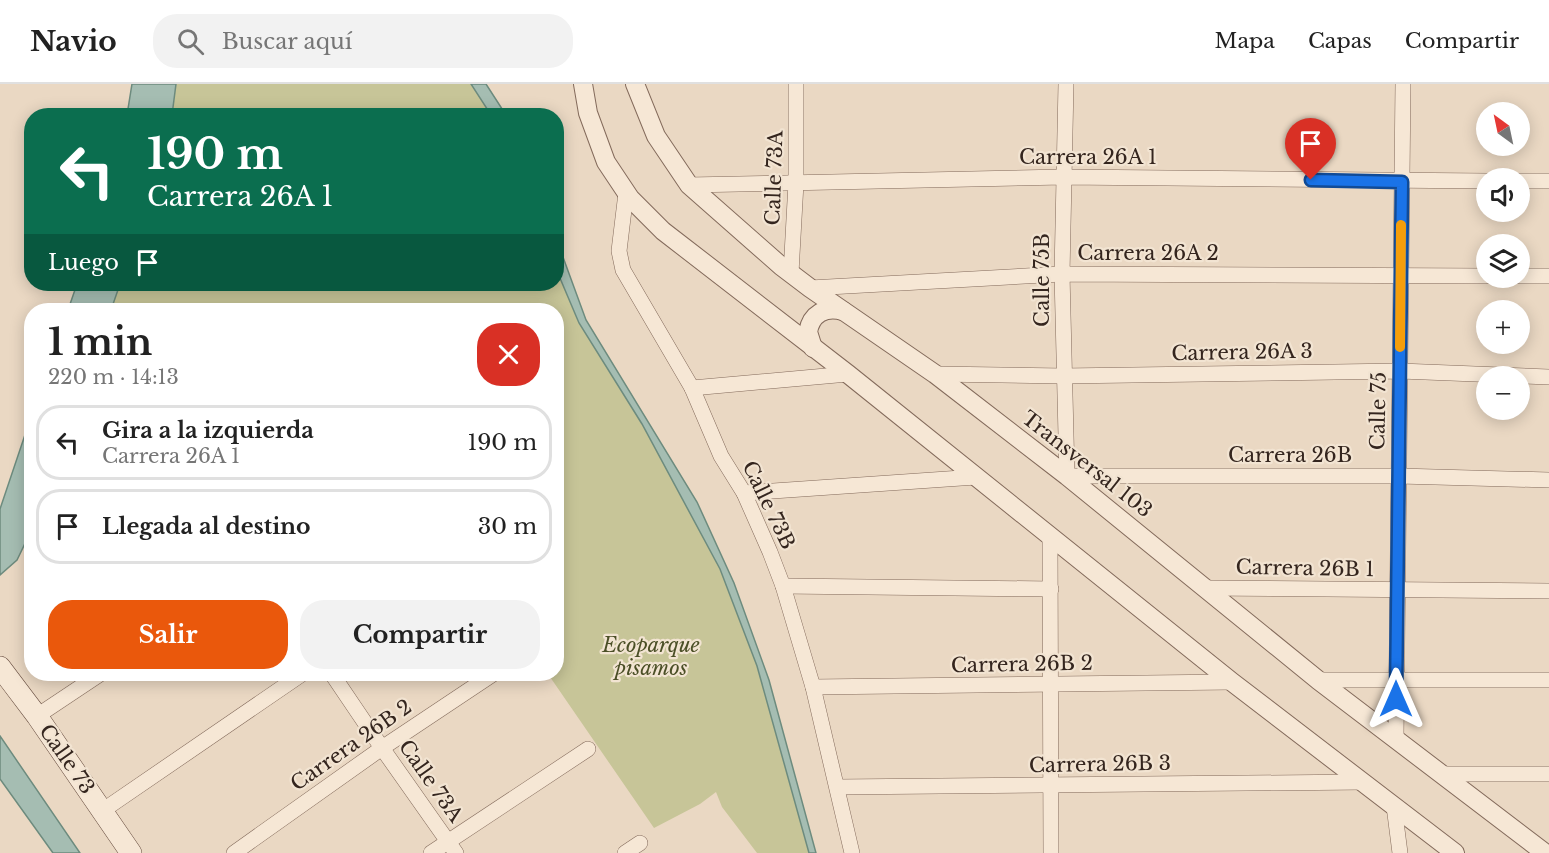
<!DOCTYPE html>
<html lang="es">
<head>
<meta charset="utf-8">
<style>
  body { margin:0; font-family:"Libre Baskerville",serif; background:#f2f2f2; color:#222; height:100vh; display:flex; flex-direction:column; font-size:22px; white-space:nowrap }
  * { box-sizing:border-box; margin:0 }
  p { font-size:20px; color:#767676 }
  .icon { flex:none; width:33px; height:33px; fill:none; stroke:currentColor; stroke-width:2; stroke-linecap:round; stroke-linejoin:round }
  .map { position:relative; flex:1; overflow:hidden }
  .drawer { position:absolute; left:24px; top:219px; width:540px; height:378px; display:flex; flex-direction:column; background:#fff; border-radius:24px; box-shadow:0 3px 15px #0003 }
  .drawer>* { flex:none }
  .top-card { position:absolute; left:24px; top:24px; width:540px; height:183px; border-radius:24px; box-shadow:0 3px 15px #0003; background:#0b6e4f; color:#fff; overflow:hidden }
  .needle { width:39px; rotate:327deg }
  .tools { position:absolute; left:1476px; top:18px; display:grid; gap:12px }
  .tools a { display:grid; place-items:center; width:54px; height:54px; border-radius:50%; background:#fff; box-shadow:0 3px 15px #0003; font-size:30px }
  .pin { position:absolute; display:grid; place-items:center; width:51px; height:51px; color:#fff; margin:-62px -26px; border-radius:50% 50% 50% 0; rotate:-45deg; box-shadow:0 0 6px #0007 }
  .pin .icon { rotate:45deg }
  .me { position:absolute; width:66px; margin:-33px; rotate:0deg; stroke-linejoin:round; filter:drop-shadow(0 0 4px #0008) }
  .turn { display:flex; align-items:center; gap:21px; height:126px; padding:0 24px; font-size:27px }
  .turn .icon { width:78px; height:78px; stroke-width:2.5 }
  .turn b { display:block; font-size:42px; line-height:51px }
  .then { display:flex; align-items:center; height:57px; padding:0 24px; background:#0003; gap:12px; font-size:22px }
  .round { display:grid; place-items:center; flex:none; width:63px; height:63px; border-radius:24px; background:#f2f2f2 }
  .headline { display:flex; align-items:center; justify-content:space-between; height:102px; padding:0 24px }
  h1 { font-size:36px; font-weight:700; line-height:45px }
  .cta { display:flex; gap:12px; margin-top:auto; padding:12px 24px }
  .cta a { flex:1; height:69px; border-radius:24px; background:#ea580c; color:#fff; font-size:24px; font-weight:700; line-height:69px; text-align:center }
  .cta a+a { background:#f2f2f2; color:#222 }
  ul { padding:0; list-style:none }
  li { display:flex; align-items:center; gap:18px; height:75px; margin:0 12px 9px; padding:0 12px; border:3px solid #e0e0e0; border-radius:24px }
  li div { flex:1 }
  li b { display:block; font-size:22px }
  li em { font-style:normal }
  header { display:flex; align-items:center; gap:36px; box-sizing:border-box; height:84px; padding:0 30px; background:#fff; border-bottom:2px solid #e0e0e0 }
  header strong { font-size:28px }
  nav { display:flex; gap:33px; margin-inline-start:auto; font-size:21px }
  .search { width:420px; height:54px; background:#f2f2f2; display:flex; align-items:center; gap:15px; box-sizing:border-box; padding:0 21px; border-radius:24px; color:#767676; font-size:22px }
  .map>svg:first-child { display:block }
  .green { fill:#c7c598 }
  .water { fill:#a5bdb2; stroke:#6d8b7e; stroke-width:1.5 }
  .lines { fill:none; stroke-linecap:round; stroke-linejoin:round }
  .minor-casing { stroke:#836a5b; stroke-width:16 }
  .tertiary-casing { stroke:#836a5b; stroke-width:20 }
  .secondary-casing { stroke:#654b3e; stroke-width:22 }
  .minor { stroke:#f6e7d5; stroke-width:15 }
  .tertiary { stroke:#f6e7d5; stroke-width:18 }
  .secondary { stroke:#f6e7d5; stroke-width:21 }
  .route-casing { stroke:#114b97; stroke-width:15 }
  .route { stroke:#1a73e8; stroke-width:10 }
  .slow { stroke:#f59e0b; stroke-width:10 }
  .labels { text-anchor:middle; stroke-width:4.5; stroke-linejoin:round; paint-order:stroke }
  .street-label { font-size:20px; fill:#34251e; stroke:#f2e4d2 }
  .park-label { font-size:20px; font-style:italic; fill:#4b4f26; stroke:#f2e4d2 }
</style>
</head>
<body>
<header>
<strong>Navio</strong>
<div class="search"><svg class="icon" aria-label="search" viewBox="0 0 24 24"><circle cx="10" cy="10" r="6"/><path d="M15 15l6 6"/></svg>Buscar aquí</div>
<nav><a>Mapa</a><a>Capas</a><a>Compartir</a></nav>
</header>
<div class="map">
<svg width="1549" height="769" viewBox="0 0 1549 769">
  <rect width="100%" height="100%" fill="#ead8c3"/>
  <g class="green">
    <polygon points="176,0 471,0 491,31 172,32"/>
    <polygon points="557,187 579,239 642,340 720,485 757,582 809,769 757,769 722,723 716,708 700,720 654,744 548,590 556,590 556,226 111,226 120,200 556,200"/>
  </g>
  <g class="water">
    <polygon points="132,0 176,0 172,31 127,31"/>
    <polygon points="471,0 486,0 506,31 491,31"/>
    <polygon points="556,154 586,236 697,418 734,499 769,596 816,769 809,769 757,582 720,485 642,340 579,239 557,187"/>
    <polygon points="77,200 120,200 111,226 68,226"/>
    <polygon points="31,333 31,447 17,476 0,491 0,425"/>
    <polygon points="0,652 80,769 53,769 0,695"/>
  </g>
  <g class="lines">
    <g class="minor-casing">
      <g id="minor">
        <polyline points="1066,0 1062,190 1067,392 1399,392 1549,396"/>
        <polyline points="1520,97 1549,97"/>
        <polyline points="689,101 1063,93 1486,97"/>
        <polyline points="626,109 619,167 623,186 692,304 721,372 744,409 770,468 783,502 813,603 852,769"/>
        <polyline points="791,189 796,99 796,0"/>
        <polyline points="1520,192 1549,192"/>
        <polyline points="810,204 1062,190 1486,192"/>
        <polyline points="935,290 1063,292 1400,287 1549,293"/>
        <polyline points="692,304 848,290"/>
        <polyline points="744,409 976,393"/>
        <polyline points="1050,454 1051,769"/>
        <polyline points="783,502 1051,505"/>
        <polyline points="1204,504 1549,507"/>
        <polyline points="332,590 382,664 456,769"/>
        <polyline points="1318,596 1549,596"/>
        <polyline points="813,603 1232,598"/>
        <polyline points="37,632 100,590"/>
        <polyline points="1396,654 1403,0"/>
        <polyline points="1441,690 1549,690"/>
        <polyline points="837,703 1363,698"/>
        <polyline points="1394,722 1400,769"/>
        <polyline points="102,727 302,590"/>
        <polyline points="234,769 382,664 493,590"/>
        <polyline points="431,769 588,665"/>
        <polyline points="625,769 640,759"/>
      </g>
    </g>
    <g class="tertiary-casing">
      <g id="tertiary">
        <polyline points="583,0 588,29 606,78 630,114 663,147 848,290 1232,598 1455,769"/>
        <polyline points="635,0 656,52 689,101 781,182 810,204 935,290 1067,392 1318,596 1545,769"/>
        <path d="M813 264 808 248C811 230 825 222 843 227"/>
      </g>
    </g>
    <g class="secondary-casing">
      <polyline id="secondary" points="0,583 37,632 131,769"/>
    </g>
    <use href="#minor" class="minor"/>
    <use href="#tertiary" class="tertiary"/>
    <use href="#secondary" class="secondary"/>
  </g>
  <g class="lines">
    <g class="route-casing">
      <polyline id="route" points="1311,96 1402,98 1396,615"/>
    </g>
    <use href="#route" class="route"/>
    <polyline class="slow" points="1400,263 1401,141"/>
  </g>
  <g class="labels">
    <g class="street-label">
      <text x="1088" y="80">Carrera 26A 1</text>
      <text transform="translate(774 94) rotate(-88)" y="7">Calle 73A</text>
      <text x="1148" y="176">Carrera 26A 2</text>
      <text transform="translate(1042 196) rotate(-90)" y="7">Calle 75B</text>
      <text transform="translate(1242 268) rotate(-1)" y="7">Carrera 26A 3</text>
      <text transform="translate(1378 327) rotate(-89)" y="7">Calle 75</text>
      <text x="1290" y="378">Carrera 26B</text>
      <text transform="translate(1087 380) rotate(38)" y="7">Transversal 103</text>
      <text transform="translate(769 421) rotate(64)" y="7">Calle 73B</text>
      <text transform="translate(1305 484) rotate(1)" y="7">Carrera 26B 1</text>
      <text transform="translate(1022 580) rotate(-1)" y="7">Carrera 26B 2</text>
      <text transform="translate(351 661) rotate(-35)" y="7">Carrera 26B 2</text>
      <text transform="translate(67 675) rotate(55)" y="7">Calle 73</text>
      <text transform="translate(1100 680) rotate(-1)" y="7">Carrera 26B 3</text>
      <text transform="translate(431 697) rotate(55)" y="7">Calle 73A</text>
    </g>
    <g class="park-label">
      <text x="651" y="568">Ecoparque<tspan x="651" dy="23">pisamos</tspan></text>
    </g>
  </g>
</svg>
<div class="tools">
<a><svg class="needle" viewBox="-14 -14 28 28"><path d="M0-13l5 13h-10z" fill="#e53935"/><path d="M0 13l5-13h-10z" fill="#767676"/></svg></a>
<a><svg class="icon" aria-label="sound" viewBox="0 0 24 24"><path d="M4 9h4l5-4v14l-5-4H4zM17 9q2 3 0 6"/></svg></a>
<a><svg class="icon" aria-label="layers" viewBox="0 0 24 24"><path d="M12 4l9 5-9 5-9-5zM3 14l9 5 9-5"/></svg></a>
<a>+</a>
<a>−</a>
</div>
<div class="pin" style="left:1311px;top:96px;background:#d93025"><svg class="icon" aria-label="arrive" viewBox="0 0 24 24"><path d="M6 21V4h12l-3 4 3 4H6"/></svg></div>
<svg class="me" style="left:1396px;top:615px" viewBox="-20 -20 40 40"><path d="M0-17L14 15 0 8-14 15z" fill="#1a73e8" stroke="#fff" stroke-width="4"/></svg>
<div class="top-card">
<div class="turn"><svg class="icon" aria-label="left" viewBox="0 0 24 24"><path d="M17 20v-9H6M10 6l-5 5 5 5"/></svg><div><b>190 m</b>Carrera 26A 1</div></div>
<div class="then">Luego<svg class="icon" aria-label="arrive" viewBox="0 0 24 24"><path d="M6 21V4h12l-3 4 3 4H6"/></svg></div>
</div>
<section class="drawer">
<div class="headline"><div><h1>1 min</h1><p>220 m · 14:13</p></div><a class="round" style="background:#d93025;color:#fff"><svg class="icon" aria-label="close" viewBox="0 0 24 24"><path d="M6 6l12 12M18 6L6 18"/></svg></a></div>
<ul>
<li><svg class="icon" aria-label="left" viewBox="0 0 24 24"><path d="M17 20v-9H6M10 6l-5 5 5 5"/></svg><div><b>Gira a la izquierda</b><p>Carrera 26A 1</p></div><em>190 m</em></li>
<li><svg class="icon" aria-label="arrive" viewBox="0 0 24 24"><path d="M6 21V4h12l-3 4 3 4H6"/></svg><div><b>Llegada al destino</b></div><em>30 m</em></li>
</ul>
<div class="cta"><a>Salir</a><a>Compartir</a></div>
</section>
</div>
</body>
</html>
